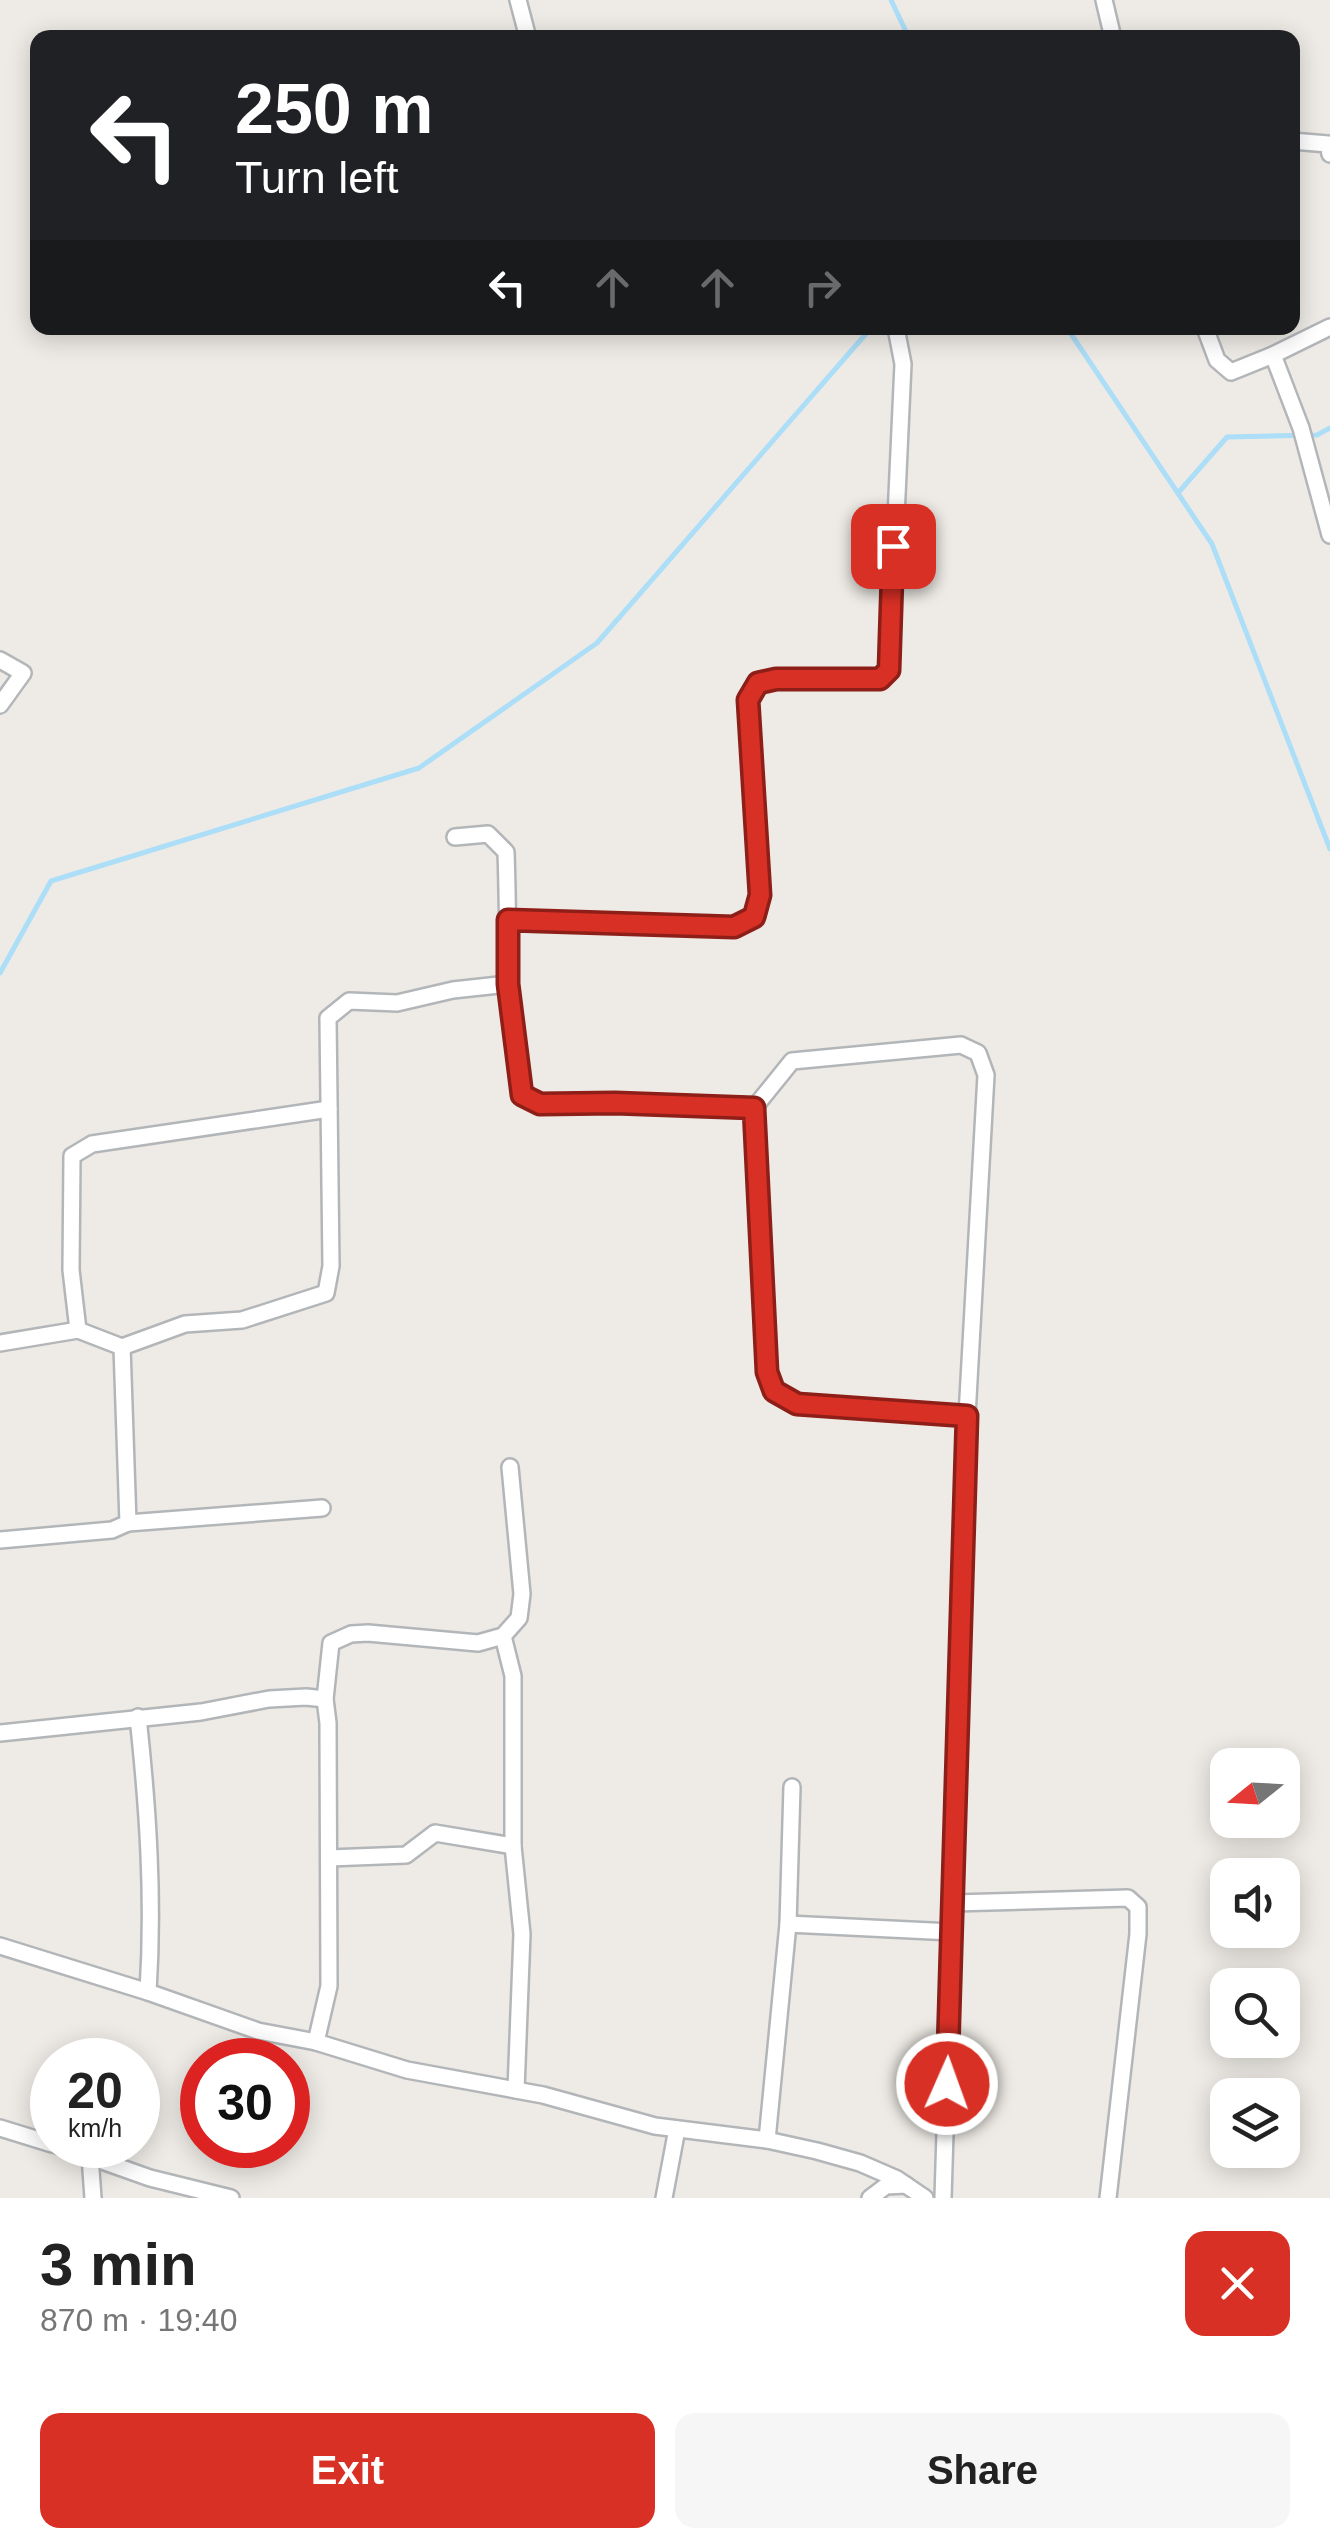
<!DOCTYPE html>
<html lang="en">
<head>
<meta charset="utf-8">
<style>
  body { margin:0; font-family:Arial,sans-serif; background:#f6f6f6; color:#222; height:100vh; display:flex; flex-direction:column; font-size:38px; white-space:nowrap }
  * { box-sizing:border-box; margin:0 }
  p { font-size:32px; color:#767676 }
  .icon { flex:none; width:55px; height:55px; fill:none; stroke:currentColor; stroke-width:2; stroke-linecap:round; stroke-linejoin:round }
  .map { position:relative; height:2198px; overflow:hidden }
  .sheet { display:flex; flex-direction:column; background:#fff; flex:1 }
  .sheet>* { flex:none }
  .top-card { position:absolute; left:30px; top:30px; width:1270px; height:305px; border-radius:20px; box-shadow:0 5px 25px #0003; background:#202124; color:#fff; overflow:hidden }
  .needle { width:65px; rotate:252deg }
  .controls { position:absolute; left:1210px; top:1748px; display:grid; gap:20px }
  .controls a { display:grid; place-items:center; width:90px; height:90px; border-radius:20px; background:#fff; box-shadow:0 5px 25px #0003; font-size:50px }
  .speed { position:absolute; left:30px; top:2038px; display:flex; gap:20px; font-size:50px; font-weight:700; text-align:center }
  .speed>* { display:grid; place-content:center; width:130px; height:130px; border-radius:50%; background:#fff; box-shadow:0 5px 25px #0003; line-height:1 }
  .speed small { font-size:25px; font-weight:400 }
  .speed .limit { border:15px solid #d22; background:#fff; color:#111 }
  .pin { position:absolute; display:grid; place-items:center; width:85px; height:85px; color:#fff; margin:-42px; border-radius:20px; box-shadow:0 5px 15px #0006 }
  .me { position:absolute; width:110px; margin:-55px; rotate:2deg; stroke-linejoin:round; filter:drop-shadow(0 0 8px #0008) }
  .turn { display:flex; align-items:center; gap:35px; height:210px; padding:0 40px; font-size:45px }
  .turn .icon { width:130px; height:130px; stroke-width:2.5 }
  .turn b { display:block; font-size:70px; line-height:85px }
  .lanes { display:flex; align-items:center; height:95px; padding:0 40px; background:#0003; justify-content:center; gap:50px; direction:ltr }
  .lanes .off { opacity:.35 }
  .round { display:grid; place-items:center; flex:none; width:105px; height:105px; border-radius:20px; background:#f6f6f6 }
  .overview { display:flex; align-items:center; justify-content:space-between; height:170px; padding:0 40px }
  h1 { font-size:60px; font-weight:700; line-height:75px }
  .button { display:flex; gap:20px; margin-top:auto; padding:20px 40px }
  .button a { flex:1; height:115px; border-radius:20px; background:#d93025; color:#fff; font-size:40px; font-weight:700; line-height:115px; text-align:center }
  .button a+a { background:#f6f6f6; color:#222 }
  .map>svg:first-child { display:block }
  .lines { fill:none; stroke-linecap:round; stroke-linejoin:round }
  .stream { stroke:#acdef8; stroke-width:5 }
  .street-casing { stroke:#b3b6b9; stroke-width:20 }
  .street { stroke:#fff; stroke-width:15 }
  .route-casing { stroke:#8d1f18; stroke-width:25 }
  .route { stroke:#d93025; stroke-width:18 }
</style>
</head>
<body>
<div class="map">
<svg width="1330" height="2198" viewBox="0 0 1330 2198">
  <rect width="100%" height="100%" fill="#eeebe6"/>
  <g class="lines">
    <g class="stream">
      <polyline points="891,0 909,38"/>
      <polyline points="1067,328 1212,544 1330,849"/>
      <polyline points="1178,493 1227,437 1317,435 1330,428"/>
      <polyline points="0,973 51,881 419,768 597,643 871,328"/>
    </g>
    <g class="street-casing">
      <g id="street">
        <polyline points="518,0 528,38"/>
        <polyline points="1104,0 1113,38"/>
        <polyline points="1292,141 1328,144 1330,154"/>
        <polyline points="1205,328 1217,360 1231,372 1273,355 1301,428 1330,535"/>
        <polyline points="1273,355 1330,327"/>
        <polyline points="0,660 23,673 0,705"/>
        <path d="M455 837 488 834 506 852C509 933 505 1015 523 1095L540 1104 615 1103 754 1108 792 1061 961 1045 978 1053 986 1075 967 1416 943 2198"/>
        <polyline points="509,921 735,927 754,917 760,895 749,700 757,683 776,679 880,679 889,670 903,364 896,328"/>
        <polyline points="754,1108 767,1372 774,1391 797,1404 967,1416"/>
        <polyline points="78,1330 71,1270 72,1156 92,1144 329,1109"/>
        <polyline points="0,1343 78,1330 122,1347 185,1324 242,1320 326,1293 331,1266 328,1018 349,1001 397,1003 453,990 508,984"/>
        <polyline points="128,1523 322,1508"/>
        <polyline points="0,1540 112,1530 128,1523 122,1347"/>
        <polyline points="503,1636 513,1676 513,1846 522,1934 516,2090"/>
        <path d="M138 1717C148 1809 154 1899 148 1992"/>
        <polyline points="0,1733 201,1712 269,1699 306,1697 325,1699"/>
        <polyline points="329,1858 406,1855 435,1833 513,1846"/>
        <polyline points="953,1903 1128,1898 1138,1907 1138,1934 1108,2198"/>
        <polyline points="788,1924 952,1932"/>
        <polyline points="0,1946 148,1992 258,2031 316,2042 407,2070 543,2095 655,2126 767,2140 817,2151 860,2163 897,2179 925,2198"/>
        <polyline points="316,2042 329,1986 328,1723 325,1699 331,1643 351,1634 368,1633 478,1643 503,1636 519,1618 522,1594 510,1467"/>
        <polyline points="0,2128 52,2144"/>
        <polyline points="767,2140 788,1924 792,1787"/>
        <polyline points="57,2145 150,2178 231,2198"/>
        <polyline points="90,2156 93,2198"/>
        <polyline points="664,2198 677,2129"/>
        <polyline points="870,2198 886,2186 906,2185"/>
      </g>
    </g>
    <use href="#street" class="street"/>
  </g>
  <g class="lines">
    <g class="route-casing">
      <polyline id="route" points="893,546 889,670 880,679 776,679 758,683 748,700 760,895 754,917 734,927 508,920 508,984 522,1095 540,1104 615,1103 754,1108 767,1372 774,1391 797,1404 967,1416 947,2084"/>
    </g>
    <use href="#route" class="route"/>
  </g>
</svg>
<div class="controls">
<a><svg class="needle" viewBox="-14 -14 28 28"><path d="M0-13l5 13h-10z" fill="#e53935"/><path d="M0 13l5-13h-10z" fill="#767676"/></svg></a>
<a><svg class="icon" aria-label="sound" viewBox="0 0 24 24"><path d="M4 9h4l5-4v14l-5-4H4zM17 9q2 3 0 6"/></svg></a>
<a><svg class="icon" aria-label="search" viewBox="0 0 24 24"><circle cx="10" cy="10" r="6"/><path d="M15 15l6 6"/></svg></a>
<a><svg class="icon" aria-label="layers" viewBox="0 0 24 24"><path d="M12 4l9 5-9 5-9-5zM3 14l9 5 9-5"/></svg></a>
</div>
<div class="speed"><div>20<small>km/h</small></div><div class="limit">30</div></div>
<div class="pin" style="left:893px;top:546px;background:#d93025"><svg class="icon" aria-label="arrive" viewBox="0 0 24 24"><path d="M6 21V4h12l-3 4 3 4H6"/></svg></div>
<svg class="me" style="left:947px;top:2084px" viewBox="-20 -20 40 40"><circle r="17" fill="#d93025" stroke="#fff" stroke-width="3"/><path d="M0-11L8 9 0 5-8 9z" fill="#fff"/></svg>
<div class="top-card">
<div class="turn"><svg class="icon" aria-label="left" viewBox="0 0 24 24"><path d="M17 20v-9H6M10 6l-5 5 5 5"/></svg><div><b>250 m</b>Turn left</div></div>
<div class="lanes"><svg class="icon" aria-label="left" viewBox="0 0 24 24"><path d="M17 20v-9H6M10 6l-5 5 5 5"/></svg><svg class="icon off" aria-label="ahead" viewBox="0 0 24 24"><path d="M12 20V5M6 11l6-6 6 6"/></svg><svg class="icon off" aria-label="ahead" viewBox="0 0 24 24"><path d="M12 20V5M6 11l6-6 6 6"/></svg><svg class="icon off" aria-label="right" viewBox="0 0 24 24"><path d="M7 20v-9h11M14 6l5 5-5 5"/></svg></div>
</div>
</div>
<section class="sheet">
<div class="overview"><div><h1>3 min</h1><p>870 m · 19:40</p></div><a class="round" style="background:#d93025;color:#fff"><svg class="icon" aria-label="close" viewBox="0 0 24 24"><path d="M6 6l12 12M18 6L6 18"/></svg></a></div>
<div class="button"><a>Exit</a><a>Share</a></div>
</section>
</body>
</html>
